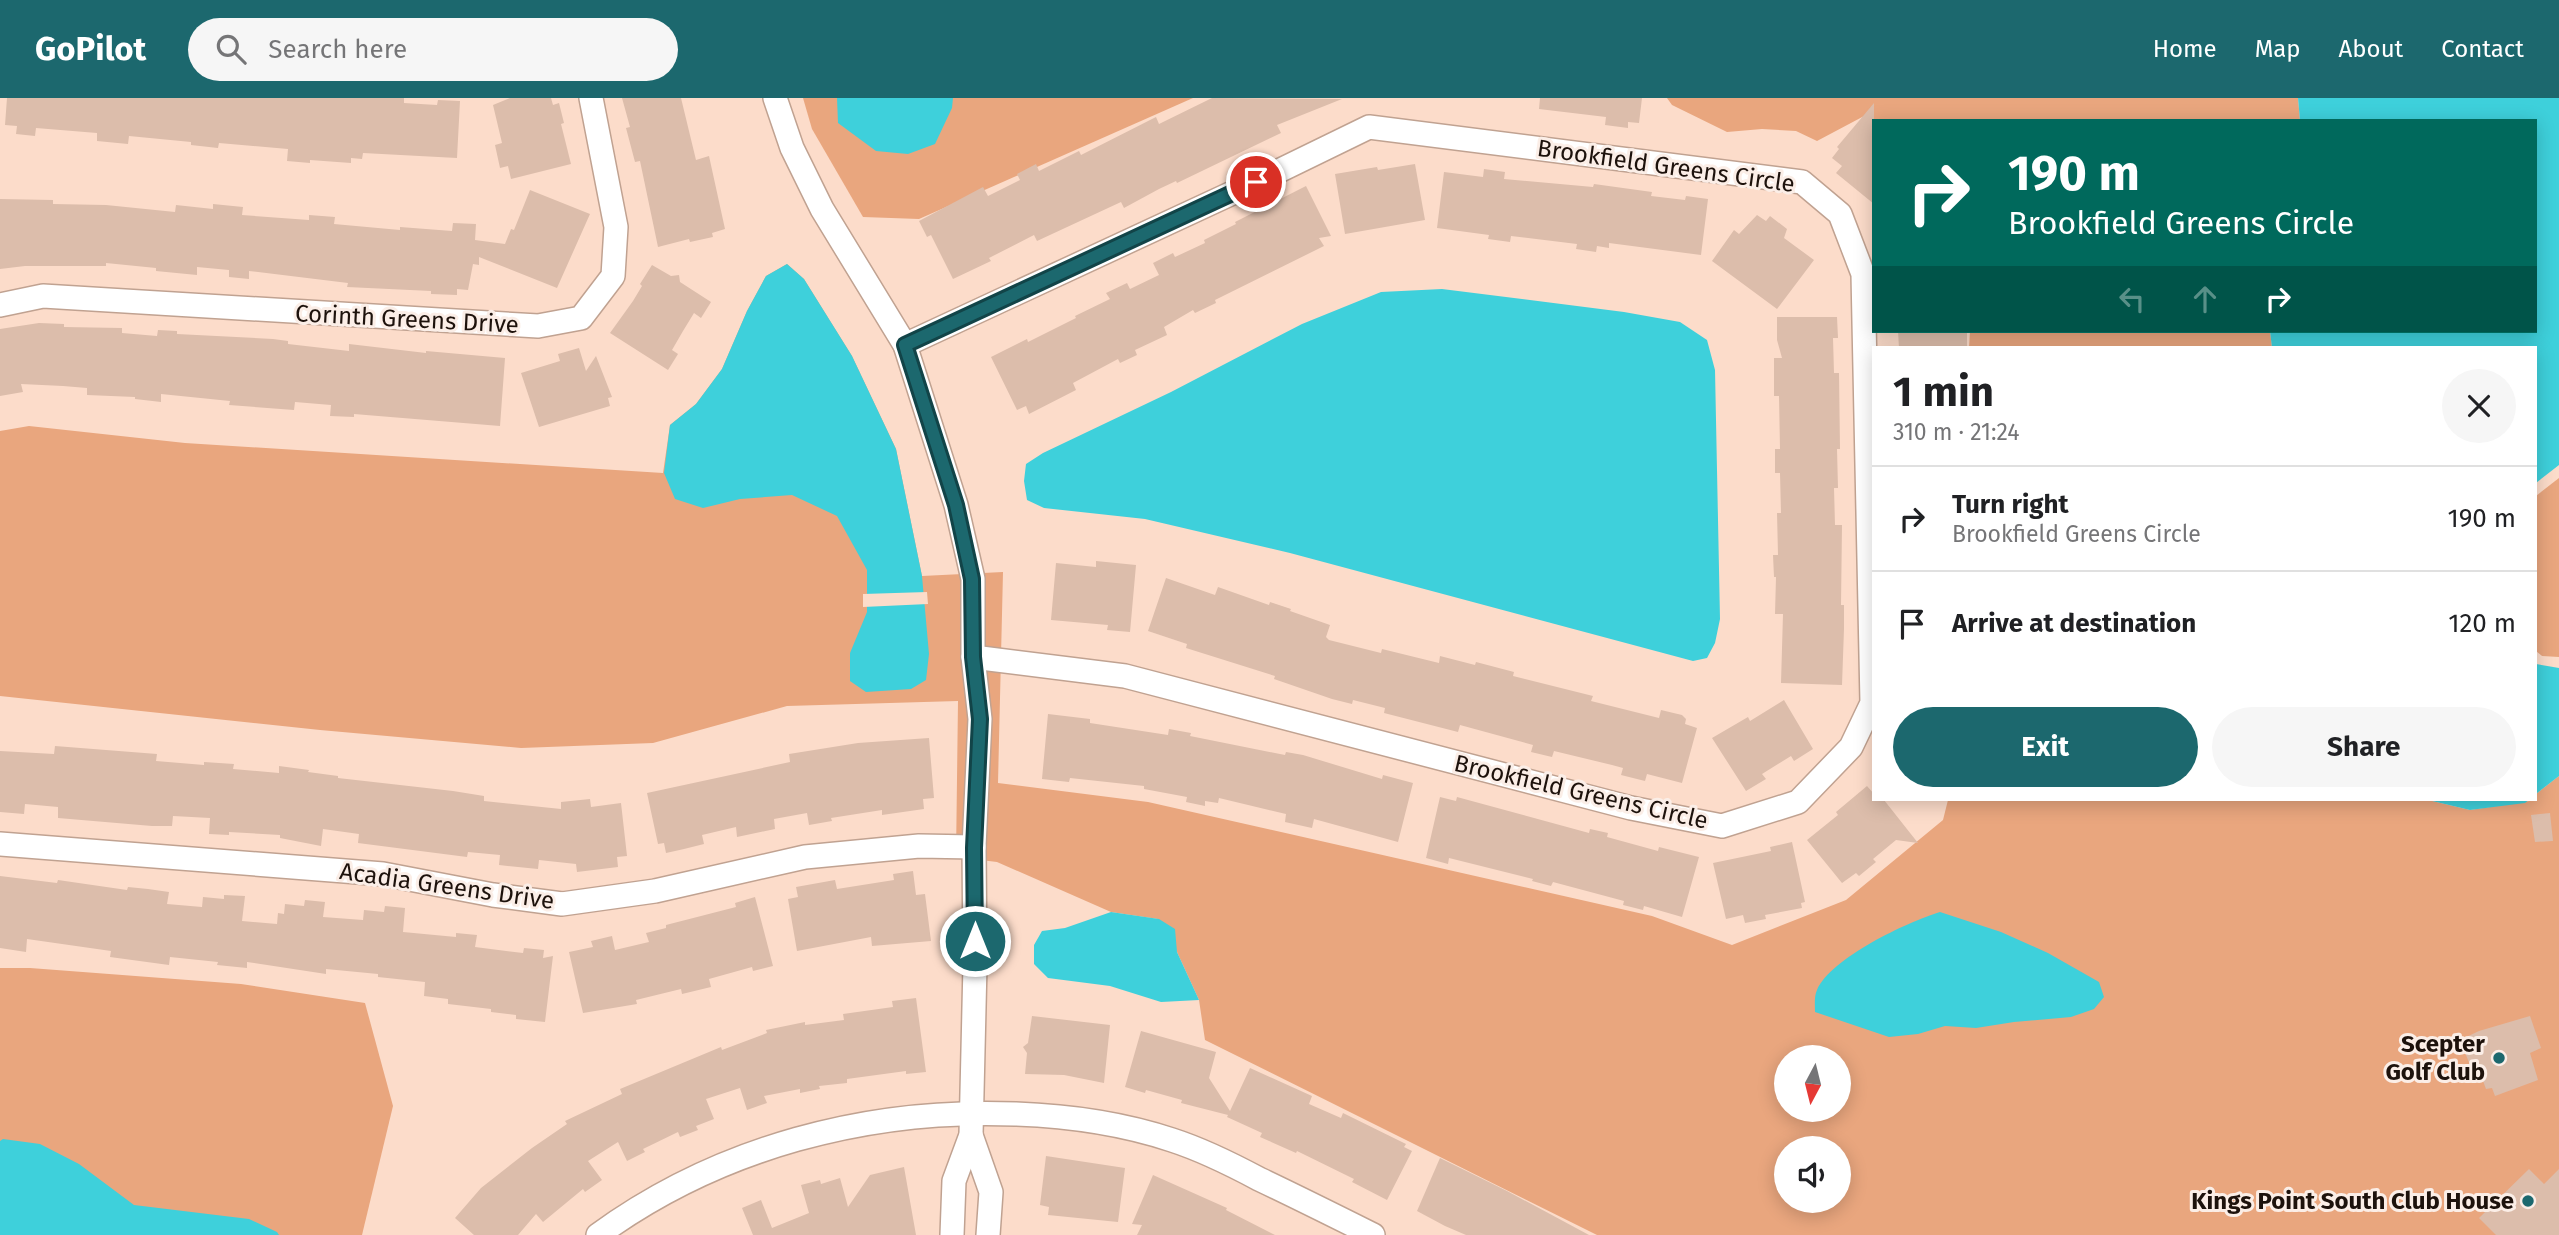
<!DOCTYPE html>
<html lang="en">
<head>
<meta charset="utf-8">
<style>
  body { margin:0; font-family:"Fira Sans",sans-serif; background:#f6f6f6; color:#202124; height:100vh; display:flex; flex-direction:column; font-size:26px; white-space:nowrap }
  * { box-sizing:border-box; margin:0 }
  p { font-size:23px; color:#757577 }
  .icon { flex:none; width:38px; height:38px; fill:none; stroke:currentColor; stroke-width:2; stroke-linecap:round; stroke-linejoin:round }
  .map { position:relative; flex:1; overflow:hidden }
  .details { position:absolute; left:1872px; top:248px; width:665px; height:455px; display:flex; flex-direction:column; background:#fff; border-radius:0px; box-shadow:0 4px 18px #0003 }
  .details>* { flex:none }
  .guide { position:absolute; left:1872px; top:21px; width:665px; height:214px; border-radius:0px; box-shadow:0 4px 18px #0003; background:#00695c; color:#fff; overflow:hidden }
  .needle { width:46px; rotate:187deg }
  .fabs { position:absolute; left:1774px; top:947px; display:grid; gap:14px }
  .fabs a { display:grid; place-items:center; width:77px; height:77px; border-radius:50%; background:#fff; box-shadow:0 4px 18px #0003; font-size:35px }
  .pin { position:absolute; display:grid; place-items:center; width:60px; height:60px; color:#fff; margin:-30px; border:4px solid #fff; border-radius:50%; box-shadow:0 2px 7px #0007 }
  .me { position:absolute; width:77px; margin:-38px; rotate:0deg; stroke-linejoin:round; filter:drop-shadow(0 0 5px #0008) }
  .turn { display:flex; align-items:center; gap:24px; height:147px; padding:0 21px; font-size:32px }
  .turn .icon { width:91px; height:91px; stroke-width:2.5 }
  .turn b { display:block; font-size:49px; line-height:60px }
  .lanes { display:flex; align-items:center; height:66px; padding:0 21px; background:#0003; justify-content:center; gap:35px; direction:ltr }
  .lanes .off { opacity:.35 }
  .round { display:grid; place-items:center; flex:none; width:74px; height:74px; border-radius:37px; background:#f6f6f6 }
  .summary { display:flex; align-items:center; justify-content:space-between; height:119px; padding:0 21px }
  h1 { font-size:42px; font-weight:700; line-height:52px }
  .cta { display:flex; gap:14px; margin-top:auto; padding:14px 21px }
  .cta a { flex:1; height:80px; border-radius:42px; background:#1c686e; color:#fff; font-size:28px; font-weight:700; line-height:80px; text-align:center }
  .cta a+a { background:#f6f6f6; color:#202124 }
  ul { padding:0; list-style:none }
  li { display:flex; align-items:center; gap:21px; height:105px; padding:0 21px; border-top:2px solid #e0e0e0 }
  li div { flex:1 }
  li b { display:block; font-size:26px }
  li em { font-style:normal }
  header { display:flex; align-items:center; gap:42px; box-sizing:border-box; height:98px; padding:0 35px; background:#1c686e; color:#fff }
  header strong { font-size:33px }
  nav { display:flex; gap:38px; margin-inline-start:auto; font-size:24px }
  .search { width:490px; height:63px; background:#f6f6f6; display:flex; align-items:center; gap:18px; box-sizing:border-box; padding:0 24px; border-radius:38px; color:#757577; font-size:26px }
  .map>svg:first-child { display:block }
  .green { fill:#e9a67e; fill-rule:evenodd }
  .water { fill:#3ed0db }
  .pier { fill:#fcdcca }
  .building { fill:#dcbdab }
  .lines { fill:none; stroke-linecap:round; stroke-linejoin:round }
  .minor-casing { stroke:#c0a291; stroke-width:26 }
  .minor { stroke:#fff; stroke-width:23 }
  .route-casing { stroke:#124448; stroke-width:18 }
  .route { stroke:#1c686e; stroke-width:12 }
  .poi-dot { fill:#1c686e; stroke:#fbeee7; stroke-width:2.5 }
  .labels { text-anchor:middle; stroke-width:6; stroke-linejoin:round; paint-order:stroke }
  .street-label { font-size:24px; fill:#1d120c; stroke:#fbeee7 }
  .poi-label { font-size:24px; font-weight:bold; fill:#1d120c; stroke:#fbeee7; text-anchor:end }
</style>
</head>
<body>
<header>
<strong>GoPilot</strong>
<div class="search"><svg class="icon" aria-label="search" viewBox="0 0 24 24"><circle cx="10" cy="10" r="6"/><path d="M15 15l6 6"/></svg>Search here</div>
<nav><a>Home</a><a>Map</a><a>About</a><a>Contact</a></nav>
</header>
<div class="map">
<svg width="2559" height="1137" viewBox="0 0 2559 1137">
  <rect width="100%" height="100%" fill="#fcdcca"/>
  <g class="green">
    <polygon points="803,0 1193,0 919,121 863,119 812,31"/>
    <polygon points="1667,0 2298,0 2300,23 1876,23 1866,17 1817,43 1796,33 1762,31 1727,34 1672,7"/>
    <path d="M787 166 804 181 852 258 896 351 922 478 1003 474 998 685 1148 704 1652 818 1732 847 1846 802 1943 722 1948 702H2428L2470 712 2536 702V696L2559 678V1137H1597L1205 942 1199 902 1177 854 1158 821 1111 814 997 764 956 759 958 603 787 608 653 645 521 650 320 632 0 598V333L29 328 185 345 663 375 670 327 696 306 722 271 747 213 766 178ZM1787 959H1839V1012H1787ZM1787 1050H1839V1102H1787Z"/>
    <polygon points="1970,233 2270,233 2272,250 1969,250"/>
    <polygon points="2559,380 2559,559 2542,558 2536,553 2536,398"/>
    <polygon points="0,870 30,870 241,886 365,905 393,1008 362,1137 0,1137"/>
  </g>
  <g class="water">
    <polygon points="837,0 953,0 952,10 935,46 908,56 876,53 838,25"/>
    <polygon points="2298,0 2559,0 2559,367 2536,385 2536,250 2272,250 2270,233 2536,233 2536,23 2300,23"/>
    <polygon points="787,166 804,181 852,258 896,351 922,478 929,556 926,582 911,591 866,594 850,583 850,555 867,514 867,472 837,418 792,397 740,401 703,410 675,401 664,375 670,327 696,306 722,271 747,213 766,178"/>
    <polygon points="1442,191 1624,214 1680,224 1707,242 1715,272 1720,521 1715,545 1707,560 1693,563 1290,455 1145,421 1044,410 1027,402 1024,383 1026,366 1043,355 1171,294 1302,226 1381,194"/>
    <polygon points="2536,566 2559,570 2559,678 2536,696"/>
    <polygon points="2428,702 2529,702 2525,705 2470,712"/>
    <polygon points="1111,814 1159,821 1175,831 1177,854 1199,902 1161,904 1110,888 1048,880 1034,866 1034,847 1042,833 1065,830"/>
    <path d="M1940 814 2001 834 2048 855 2099 884 2104 899 2094 911 2071 919 2014 924 1976 930 1945 928 1918 936 1889 939 1815 914C1815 908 1814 898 1817 892 1831 860 1907 824 1940 814Z"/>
    <polygon points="3,1041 40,1046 79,1066 134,1107 249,1121 277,1134 279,1137 0,1137 0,1043"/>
  </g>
  <polygon class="pier" points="927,494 928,506 863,509 863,496"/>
  <g class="building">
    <polygon points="7,0 404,0 404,5 437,7 438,2 460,3 457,60 363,55 362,61 351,60 351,65 310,62 310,65 287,63 288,51 219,45 218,50 191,47 191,44 129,38 128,46 97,43 97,35 36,30 35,38 16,36 17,28 5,27"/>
    <polygon points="510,0 551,0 553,7 559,5 564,25 561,26 571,66 511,81 508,68 500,70 495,47 502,45 493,7"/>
    <polygon points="622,0 681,0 696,62 709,58 725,131 712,135 713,139 690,144 689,141 658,149 640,63 635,64 626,30 630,29"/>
    <polygon points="1212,0 1342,1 1277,27 1281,35 1177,85 1176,83 1159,91 1124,110 1121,104 1037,143 1034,137 989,160 991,163 953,181 931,137 927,139 919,123 983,89 988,98 1020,82 1017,76 1036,66 1039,73 1079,53 1081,57 1156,19 1159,26"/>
    <polygon points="1540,0 1642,0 1639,25 1628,24 1628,30 1605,27 1606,19 1539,11"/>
    <polygon points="1874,5 1874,106 1836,75 1842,68 1832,60 1839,51 1837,49"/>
    <polygon points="1415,66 1425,122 1345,136 1335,76 1377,69 1378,72"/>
    <polygon points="1484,71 1505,74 1504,81 1593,89 1594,86 1652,94 1651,98 1685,102 1686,98 1708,101 1701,157 1609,145 1609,150 1597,148 1596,154 1576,151 1577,146 1511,138 1510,144 1488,141 1489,137 1437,130 1444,74 1483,79"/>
    <polygon points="1306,88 1331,138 1319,140 1324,148 1215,202 1216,205 1195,215 1193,212 1164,229 1167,237 1135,252 1137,257 1120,265 1118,261 1073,285 1076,292 1029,316 1026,308 1017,312 991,259 1027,241 1028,244 1076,220 1075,218 1110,201 1106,195 1127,185 1130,191 1159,177 1153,165 1173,155 1175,159 1205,145 1204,142 1236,126 1235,124"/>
    <polygon points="530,92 590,116 557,190 479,159 479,167 473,166 468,192 457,191 457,197 431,196 431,193 347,189 348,185 249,173 249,181 229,179 229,172 197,169 197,177 156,173 156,170 106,165 106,168 25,168 0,171 0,101 53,102 53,106 106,107 175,114 176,107 213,111 213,106 243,109 242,117 309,122 309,117 335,119 334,126 400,132 400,129 452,133 453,125 476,126 475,142 505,146 511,131 514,132"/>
    <polygon points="1757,117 1766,123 1770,118 1787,131 1784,140 1814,162 1777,211 1712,163 1734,132 1739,136"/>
    <polygon points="652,167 671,178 679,177 680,184 711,204 701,220 694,215 683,233 672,252 678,256 668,272 610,235 633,203 642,188 640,186"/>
    <polygon points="1777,219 1837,219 1838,240 1833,240 1834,275 1839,275 1840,351 1837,351 1838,390 1834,390 1835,427 1842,427 1841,507 1844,507 1844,531 1842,587 1781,585 1783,516 1775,516 1776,479 1774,479 1773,457 1778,457 1777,415 1781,415 1780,375 1775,375 1775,351 1780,351 1779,298 1774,298 1774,260 1782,260 1777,242"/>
    <polygon points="39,225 64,226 64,229 122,230 122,235 157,238 158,232 177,233 177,236 273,241 288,243 288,246 349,253 349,246 426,255 426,253 505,260 500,328 354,316 354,319 330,318 331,307 295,304 294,312 229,307 230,303 161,296 161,304 135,301 135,299 87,297 87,290 63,288 21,286 23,294 0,298 0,231"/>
    <polygon points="1898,233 1967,233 1967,250 1899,250"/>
    <polygon points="579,250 586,273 596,258 612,299 608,300 610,308 539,329 521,275 560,263 558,256"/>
    <polygon points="1096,463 1136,467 1130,534 1107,532 1108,527 1051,522 1056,465 1096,469"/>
    <polygon points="1166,480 1215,497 1218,489 1269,507 1270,504 1291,511 1290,513 1330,527 1326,539 1329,542 1381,555 1382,551 1439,565 1440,558 1475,567 1476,564 1514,574 1513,578 1593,598 1591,603 1659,620 1661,612 1682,617 1686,621 1685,626 1697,630 1682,685 1647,676 1645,683 1621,677 1623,670 1612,667 1554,653 1552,659 1531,654 1533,647 1460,627 1458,634 1384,615 1385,610 1353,602 1352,606 1332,601 1274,581 1275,578 1186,550 1187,546 1148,533"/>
    <polygon points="1784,602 1813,651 1794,663 1791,658 1762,676 1766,681 1746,693 1712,640 1748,619 1750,623"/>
    <polygon points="1048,616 1090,621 1090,625 1168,637 1169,631 1191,635 1190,638 1285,657 1286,654 1303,657 1382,681 1383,677 1413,685 1398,744 1314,721 1312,730 1285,724 1286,716 1219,700 1218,705 1205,703 1205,708 1186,704 1187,699 1144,691 1144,688 1070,680 1069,684 1042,681"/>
    <polygon points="929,640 934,700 923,701 924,711 882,717 882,712 831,720 832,723 809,727 807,715 774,721 775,731 737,739 736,729 702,737 704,746 684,751 666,755 664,745 658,746 647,695 790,664 789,656 858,645"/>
    <polygon points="55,648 157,656 156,663 204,667 204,664 234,666 233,671 279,675 279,668 309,672 308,674 338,678 338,680 453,693 484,698 484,703 561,711 561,704 590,701 591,709 621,705 627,758 617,759 618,769 577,774 576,766 539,762 538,771 499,767 500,757 468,754 467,759 358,745 359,736 323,731 321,748 280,740 280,737 229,734 229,737 209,736 210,720 173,718 172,728 152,728 58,720 58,709 25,706 24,716 0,714 0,653 54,656"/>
    <polygon points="1867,688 1874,696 1874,702 1884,702 1918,745 1896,742 1873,761 1876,764 1859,778 1856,775 1842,785 1807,742 1838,717 1836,714"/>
    <polygon points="1440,699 1456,703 1457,699 1589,735 1590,731 1608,735 1607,739 1658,753 1659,749 1699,759 1682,819 1644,808 1643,812 1623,807 1624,803 1553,784 1551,788 1532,783 1533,781 1449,760 1448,766 1426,760"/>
    <polygon points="2550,715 2553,743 2535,744 2531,717"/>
    <polygon points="1792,744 1805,804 1801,805 1802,810 1765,817 1766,821 1745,825 1743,817 1726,821 1713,765 1771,753 1770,749"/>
    <polygon points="913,773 916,797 925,796 931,843 872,848 871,839 797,853 788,801 798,799 796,789 835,782 837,791 894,782 893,776"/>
    <polygon points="0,778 57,785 58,782 127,792 128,789 148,791 169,794 167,806 202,809 203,799 224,801 224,797 245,798 242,823 277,826 278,815 284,816 285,806 304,808 305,802 325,804 323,819 363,822 364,812 384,814 385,808 405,810 403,834 456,839 456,835 477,837 475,849 523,855 524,850 544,852 543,860 553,858 545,924 516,921 516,917 491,914 491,911 448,906 448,901 424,898 425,884 378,879 378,876 326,871 326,876 247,864 247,870 217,867 218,864 170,859 169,867 110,859 111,853 27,841 26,854 0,850"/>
    <polygon points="755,799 773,868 753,873 752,869 709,881 711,889 682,896 681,891 636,902 637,906 583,915 569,854 593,849 591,843 612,838 615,852 649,844 646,835 666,830 666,827 736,809 735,805"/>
    <polygon points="916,900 926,974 906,976 906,973 847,981 847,985 819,988 820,991 800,995 800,991 764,998 767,1005 747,1012 740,990 706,1001 714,1021 696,1028 698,1032 680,1039 678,1034 643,1051 645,1054 627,1063 618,1044 588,1063 602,1082 585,1094 583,1091 543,1124 536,1116 518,1137 474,1137 455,1120 481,1090 532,1050 567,1026 565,1023 622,996 620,991 721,949 722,952 767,935 766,932 805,924 805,927 844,922 843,916 893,909 892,903"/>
    <polygon points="1032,918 1110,927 1104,985 1064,977 1025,976 1027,955 1023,949 1028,945"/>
    <polygon points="2530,918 2541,950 2530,955 2538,982 2495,998 2492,990 2486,991 2476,964 2470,967 2460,942 2479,933"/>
    <polygon points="1141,933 1216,954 1209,980 1230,1013 1250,970 1312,998 1309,1006 1341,1020 1343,1015 1406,1046 1404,1049 1412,1053 1387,1102 1352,1084 1354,1081 1297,1053 1296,1055 1260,1039 1262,1035 1227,1019 1228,1017 1181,1005 1182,1002 1146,992 1145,995 1125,989"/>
    <polygon points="1046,1058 1125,1070 1118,1124 1048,1117 1049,1109 1040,1107"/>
    <polygon points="1440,1060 1507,1093 1589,1137 1466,1137 1445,1128 1417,1113"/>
    <polygon points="904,1069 916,1137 753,1137 742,1110 761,1102 772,1130 809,1115 801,1087 820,1082 821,1086 840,1080 848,1109 870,1077"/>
    <polygon points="2529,1071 2544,1086 2559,1071 2559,1137 2496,1137 2479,1120"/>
    <polygon points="1153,1077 1227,1110 1226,1112 1275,1137 1137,1137 1142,1127 1132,1126"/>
  </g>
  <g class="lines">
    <g class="minor-casing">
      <g id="minor">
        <polyline points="775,0 792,50 822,111 905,247 956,407 973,481 973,559 980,621 974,749 975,867 971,1037 954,1083 952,1137"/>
        <polyline points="0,207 43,198 538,228 581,220 613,178 616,129 591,0"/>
        <polyline points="905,247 1256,84 1369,29 1802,84 1840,116 1863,176 1872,605 1851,649 1798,704 1722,728 1631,710 1125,578 973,559"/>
        <polyline points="0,746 383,776 493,797 562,806 655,793 805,759 919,748 974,749"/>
        <polyline points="971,1037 991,1094 988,1137"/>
        <path d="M598 1137C719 1049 868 1010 1016 1016 1070 1018 1121 1025 1172 1042 1203 1052 1231 1066 1259 1081 1297 1099 1335 1118 1373 1137"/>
      </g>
    </g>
    <use href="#minor" class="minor"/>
  </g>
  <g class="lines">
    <g class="route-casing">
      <polyline id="route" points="975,843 974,750 980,621 973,559 972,481 956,407 905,247 1256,84"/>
    </g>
    <use href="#route" class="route"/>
  </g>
  <g class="poi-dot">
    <circle cx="2499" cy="960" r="7"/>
    <circle cx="2528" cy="1103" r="7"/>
  </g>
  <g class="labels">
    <g class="street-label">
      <text transform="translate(1666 68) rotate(8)" y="8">Brookfield Greens Circle</text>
      <text transform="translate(407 221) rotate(3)" y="8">Corinth Greens Drive</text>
      <text transform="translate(1581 694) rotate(13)" y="8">Brookfield Greens Circle</text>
      <text transform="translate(447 788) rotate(8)" y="8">Acadia Greens Drive</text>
    </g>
    <g class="poi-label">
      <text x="2485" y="954">Scepter<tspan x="2485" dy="28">Golf Club</tspan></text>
      <text x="2514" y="1111">Kings Point South Club House</text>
    </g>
  </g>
</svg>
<div class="fabs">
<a><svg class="needle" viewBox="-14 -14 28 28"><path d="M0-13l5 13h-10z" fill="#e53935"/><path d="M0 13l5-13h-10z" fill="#757577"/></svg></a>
<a><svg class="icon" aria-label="sound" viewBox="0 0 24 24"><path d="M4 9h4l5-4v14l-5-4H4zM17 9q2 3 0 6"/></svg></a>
</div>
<div class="pin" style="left:1256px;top:84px;background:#d93025"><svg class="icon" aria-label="arrive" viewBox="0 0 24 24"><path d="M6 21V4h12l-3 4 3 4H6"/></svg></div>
<svg class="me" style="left:975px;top:843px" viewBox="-20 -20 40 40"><circle r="17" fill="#1c686e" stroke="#fff" stroke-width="3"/><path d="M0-11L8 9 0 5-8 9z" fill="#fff"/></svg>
<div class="guide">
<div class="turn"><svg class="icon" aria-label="right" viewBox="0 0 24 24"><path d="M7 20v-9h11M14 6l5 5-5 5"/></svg><div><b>190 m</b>Brookfield Greens Circle</div></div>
<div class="lanes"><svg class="icon off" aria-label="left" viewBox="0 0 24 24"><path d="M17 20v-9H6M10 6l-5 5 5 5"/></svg><svg class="icon off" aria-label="ahead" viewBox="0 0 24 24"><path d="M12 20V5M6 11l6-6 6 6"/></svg><svg class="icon" aria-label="right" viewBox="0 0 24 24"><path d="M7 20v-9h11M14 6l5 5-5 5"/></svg></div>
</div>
<section class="details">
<div class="summary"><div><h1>1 min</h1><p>310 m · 21:24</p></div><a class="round"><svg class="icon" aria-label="close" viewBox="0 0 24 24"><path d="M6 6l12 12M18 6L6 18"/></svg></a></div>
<ul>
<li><svg class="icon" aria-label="right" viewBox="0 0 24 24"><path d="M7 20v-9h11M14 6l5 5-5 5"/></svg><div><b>Turn right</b><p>Brookfield Greens Circle</p></div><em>190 m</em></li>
<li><svg class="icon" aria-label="arrive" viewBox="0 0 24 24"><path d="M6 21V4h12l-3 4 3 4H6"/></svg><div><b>Arrive at destination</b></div><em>120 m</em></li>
</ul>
<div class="cta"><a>Exit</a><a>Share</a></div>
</section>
</div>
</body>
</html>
